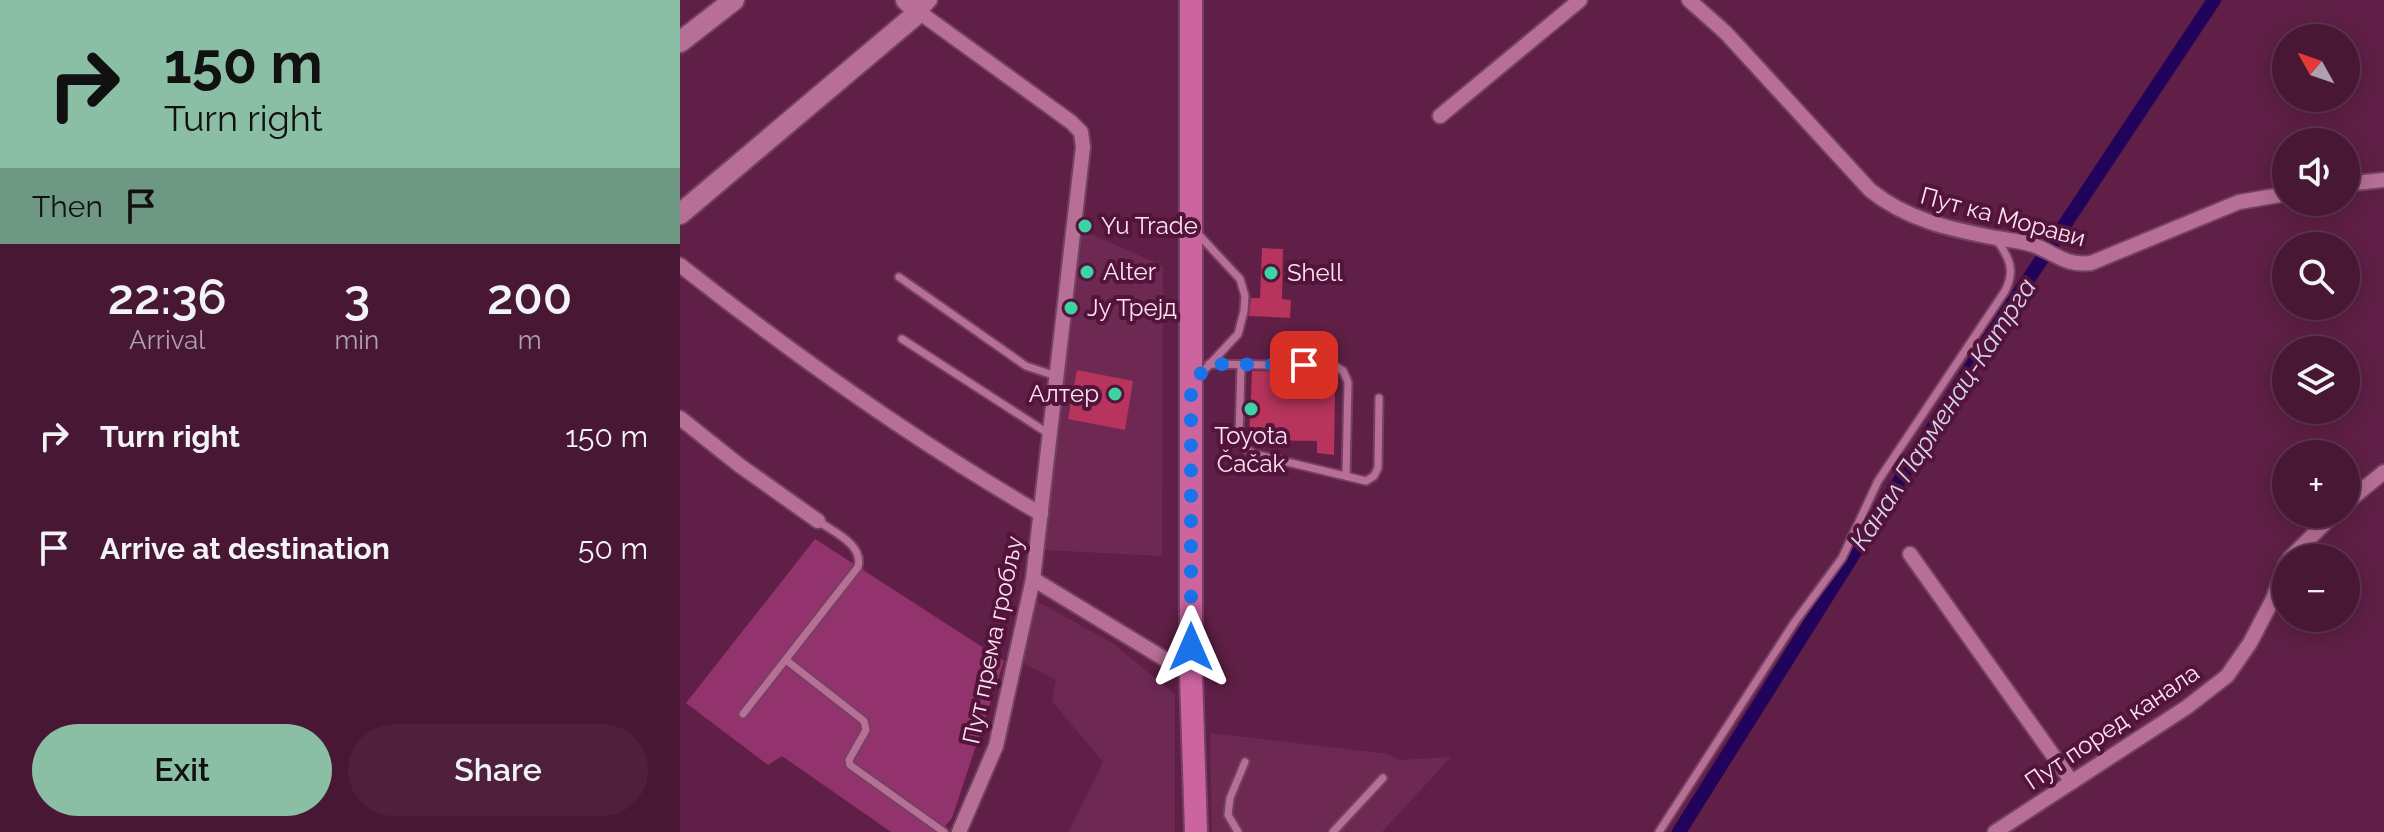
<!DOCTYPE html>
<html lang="en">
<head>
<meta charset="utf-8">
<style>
  body { margin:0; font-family:Raleway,sans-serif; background:#4e203c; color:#f1f3f6; height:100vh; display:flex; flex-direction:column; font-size:30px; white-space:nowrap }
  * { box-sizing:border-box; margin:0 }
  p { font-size:26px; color:#b09fac }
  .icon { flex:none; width:44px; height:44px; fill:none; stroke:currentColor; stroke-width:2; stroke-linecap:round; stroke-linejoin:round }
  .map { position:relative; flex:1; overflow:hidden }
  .details { display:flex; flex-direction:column; background:#471734; width:680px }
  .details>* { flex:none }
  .guide { background:#8abfa5; color:#111; overflow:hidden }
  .needle { width:52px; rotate:310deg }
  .controls { position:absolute; left:1592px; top:24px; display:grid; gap:16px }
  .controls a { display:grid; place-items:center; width:88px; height:88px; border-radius:50%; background:#471734; box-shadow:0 4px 20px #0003,0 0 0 2px #5f364f; font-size:40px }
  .pin { position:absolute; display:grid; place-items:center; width:68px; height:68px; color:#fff; margin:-34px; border-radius:16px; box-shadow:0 4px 12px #0006 }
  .me { position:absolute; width:88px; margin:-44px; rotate:0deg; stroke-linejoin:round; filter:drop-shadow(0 0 6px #0008) }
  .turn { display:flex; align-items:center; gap:28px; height:168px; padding:0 32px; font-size:36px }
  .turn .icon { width:104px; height:104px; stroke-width:2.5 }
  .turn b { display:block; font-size:56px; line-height:68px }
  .then { display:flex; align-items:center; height:76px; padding:0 32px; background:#0003; gap:16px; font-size:30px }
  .eta { display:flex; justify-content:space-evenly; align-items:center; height:136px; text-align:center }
  .eta b { font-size:48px; font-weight:600; line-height:56px }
  .primary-button { display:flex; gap:16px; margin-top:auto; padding:16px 32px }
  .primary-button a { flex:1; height:92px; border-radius:48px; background:#8abfa5; color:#111; font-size:32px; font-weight:600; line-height:92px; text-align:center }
  .primary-button a+a { background:#4e203c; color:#f1f3f6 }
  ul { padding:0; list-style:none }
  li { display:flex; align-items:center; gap:24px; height:112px; padding:0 32px }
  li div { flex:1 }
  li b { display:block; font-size:30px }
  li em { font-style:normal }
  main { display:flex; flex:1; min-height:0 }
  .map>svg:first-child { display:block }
  .built { fill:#6e2953 }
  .green { fill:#93336d }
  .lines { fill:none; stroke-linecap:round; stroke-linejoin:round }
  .canal { stroke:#22035b; stroke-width:14 }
  .building { fill:#b7345c }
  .lane-casing { stroke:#754163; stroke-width:11 }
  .street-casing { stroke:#754163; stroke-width:18 }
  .secondary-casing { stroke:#754163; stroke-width:24 }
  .primary-casing { stroke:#754163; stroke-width:26 }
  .lane { stroke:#b76f96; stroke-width:7 }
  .street { stroke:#b76f96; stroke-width:14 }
  .secondary { stroke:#b76f96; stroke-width:20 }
  .primary { stroke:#cc64a0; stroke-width:22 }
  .route { stroke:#1a73e8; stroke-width:14; stroke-dasharray:0 25.2 }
  .poi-dot { fill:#3dd4a3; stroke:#53143b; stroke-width:3 }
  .labels { text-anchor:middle; stroke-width:8; stroke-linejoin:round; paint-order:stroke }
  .street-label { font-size:24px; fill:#fce3ef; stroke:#53143b }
  .poi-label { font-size:24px; fill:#fce3ef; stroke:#53143b; text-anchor:start }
  .water-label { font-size:26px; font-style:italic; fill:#d4d3f0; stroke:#53143b }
</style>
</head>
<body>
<main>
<section class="details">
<div class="guide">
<div class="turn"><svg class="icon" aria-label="right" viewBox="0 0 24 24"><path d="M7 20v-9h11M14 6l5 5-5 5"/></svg><div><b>150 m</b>Turn right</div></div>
<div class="then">Then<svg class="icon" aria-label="arrive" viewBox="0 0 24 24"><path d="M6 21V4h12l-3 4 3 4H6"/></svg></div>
</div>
<div class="eta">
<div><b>22:36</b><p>Arrival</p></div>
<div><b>3</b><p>min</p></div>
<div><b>200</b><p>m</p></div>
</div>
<ul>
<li><svg class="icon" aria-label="right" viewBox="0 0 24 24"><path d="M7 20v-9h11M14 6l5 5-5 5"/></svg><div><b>Turn right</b></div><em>150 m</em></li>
<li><svg class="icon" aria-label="arrive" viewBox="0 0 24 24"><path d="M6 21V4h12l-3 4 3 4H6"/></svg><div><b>Arrive at destination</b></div><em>50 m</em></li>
</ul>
<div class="primary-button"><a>Exit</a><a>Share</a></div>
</section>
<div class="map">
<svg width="1704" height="832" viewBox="0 0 1704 832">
  <rect width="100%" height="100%" fill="#5f1f46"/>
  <g class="built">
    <polygon points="395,227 483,266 482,556 362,550"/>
    <polygon points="357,601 432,643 495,694 495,832 388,832 423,762 372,701 376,680 341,662"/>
    <polygon points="530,733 709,754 718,760 771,757 702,832 532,832"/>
  </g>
  <polygon class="green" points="135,539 324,661 272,818 260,832 211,832 102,756 88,765 6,703"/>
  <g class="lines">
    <polyline class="canal" points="999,832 1310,337 1534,0"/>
  </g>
  <g class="building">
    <polygon points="582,248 603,249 602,299 611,300 610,318 569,316 571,298 580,298"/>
    <polygon points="397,370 453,381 445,430 388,419"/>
    <polygon points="572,371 628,372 628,390 655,391 654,455 637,453 637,441 569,440"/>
  </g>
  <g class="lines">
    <g class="lane-casing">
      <g id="lane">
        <polyline points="219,277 346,366 376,376"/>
        <polyline points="222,339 369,434"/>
        <polyline points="529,364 655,366 663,371 668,382 666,476"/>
        <polyline points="561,365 559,438 564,448 574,454 686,481 694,476 698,468 699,398"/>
        <polyline points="516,379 558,334 564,311 565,296 560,279 518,234"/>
        <polyline points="106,660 184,721 186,730 169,760 170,765 264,832"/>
        <path d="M63 714 178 567C184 545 154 532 138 521"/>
        <polyline points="558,832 548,815 550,798 565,762"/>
        <polyline points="653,832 703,778"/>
        <path d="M979 832 1114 623 1162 558 1198 481 1325 291C1336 270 1329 257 1316 239"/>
      </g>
    </g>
    <g class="street-casing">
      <g id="street">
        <polyline points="250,0 239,12 391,122 401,132 403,147 353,579 316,746 279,832"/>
        <path d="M1009 0 1046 33 1190 190C1227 220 1270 229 1316 238 1328 240 1341 241 1353 245 1376 253 1384 266 1411 263L1559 202 1606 194"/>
        <polyline points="760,116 900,0"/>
        <polyline points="1666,184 1704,180"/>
        <path d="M0 265C114 355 235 441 361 514"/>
        <polyline points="0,418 59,465 138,521"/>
        <polyline points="1666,503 1704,472"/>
        <polyline points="1230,554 1392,782"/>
        <polyline points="1610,558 1654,514"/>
        <polyline points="353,579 511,675"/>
        <polyline points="1315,832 1507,707 1547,676 1570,643 1593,599 1606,564"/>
      </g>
    </g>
    <g class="secondary-casing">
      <g id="secondary">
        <polyline points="0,42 54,0"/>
        <polyline points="0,214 239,12 226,0"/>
      </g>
    </g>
    <g class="primary-casing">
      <polyline id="primary" points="511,0 511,675 516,832"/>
    </g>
    <use href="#lane" class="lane"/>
    <use href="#street" class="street"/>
    <use href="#secondary" class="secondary"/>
    <use href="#primary" class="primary"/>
  </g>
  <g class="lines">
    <polyline class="route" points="511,647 511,385 529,364 624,365"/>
  </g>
  <g class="poi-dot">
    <circle cx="405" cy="226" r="8"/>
    <circle cx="407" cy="272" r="8"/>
    <circle cx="591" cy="273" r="8"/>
    <circle cx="391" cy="308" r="8"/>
    <circle cx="435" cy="394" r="8"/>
    <circle cx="571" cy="409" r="8"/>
  </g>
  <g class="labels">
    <g class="street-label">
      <text transform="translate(1323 217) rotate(15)" y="8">Пут ка Морави</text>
      <text transform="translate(313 640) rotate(-78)" y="8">Пут према гробљу</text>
      <text transform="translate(1432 727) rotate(-34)" y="8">Пут поред канала</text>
    </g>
    <g class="poi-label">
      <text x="421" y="234">Yu Trade</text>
      <text x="423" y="280">Alter</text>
      <text x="607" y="281">Shell</text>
      <text x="407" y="316">Ју Трејд</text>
      <text x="419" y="402" text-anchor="end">Алтер</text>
      <text x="571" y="444" text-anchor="middle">Toyota<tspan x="571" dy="28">Čačak</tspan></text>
    </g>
    <g class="water-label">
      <text transform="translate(1263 414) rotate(-57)" y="9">Канал Парменац-Катрга</text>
    </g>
  </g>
</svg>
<div class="controls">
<a><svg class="needle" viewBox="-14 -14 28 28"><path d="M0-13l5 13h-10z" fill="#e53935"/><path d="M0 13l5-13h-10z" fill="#b09fac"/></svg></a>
<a><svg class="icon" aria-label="sound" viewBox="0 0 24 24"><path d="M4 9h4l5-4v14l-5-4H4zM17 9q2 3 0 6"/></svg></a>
<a><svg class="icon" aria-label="search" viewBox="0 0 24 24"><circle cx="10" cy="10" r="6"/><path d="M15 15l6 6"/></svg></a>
<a><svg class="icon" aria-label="layers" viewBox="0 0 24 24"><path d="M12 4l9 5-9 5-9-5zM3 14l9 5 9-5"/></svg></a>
<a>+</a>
<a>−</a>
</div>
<div class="pin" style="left:624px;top:365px;background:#d93025"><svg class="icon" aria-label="arrive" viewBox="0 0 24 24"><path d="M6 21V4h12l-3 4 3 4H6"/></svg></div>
<svg class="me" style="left:511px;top:647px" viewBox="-20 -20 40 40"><path d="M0-17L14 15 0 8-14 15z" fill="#1a73e8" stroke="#fff" stroke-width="4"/></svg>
</div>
</main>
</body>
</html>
